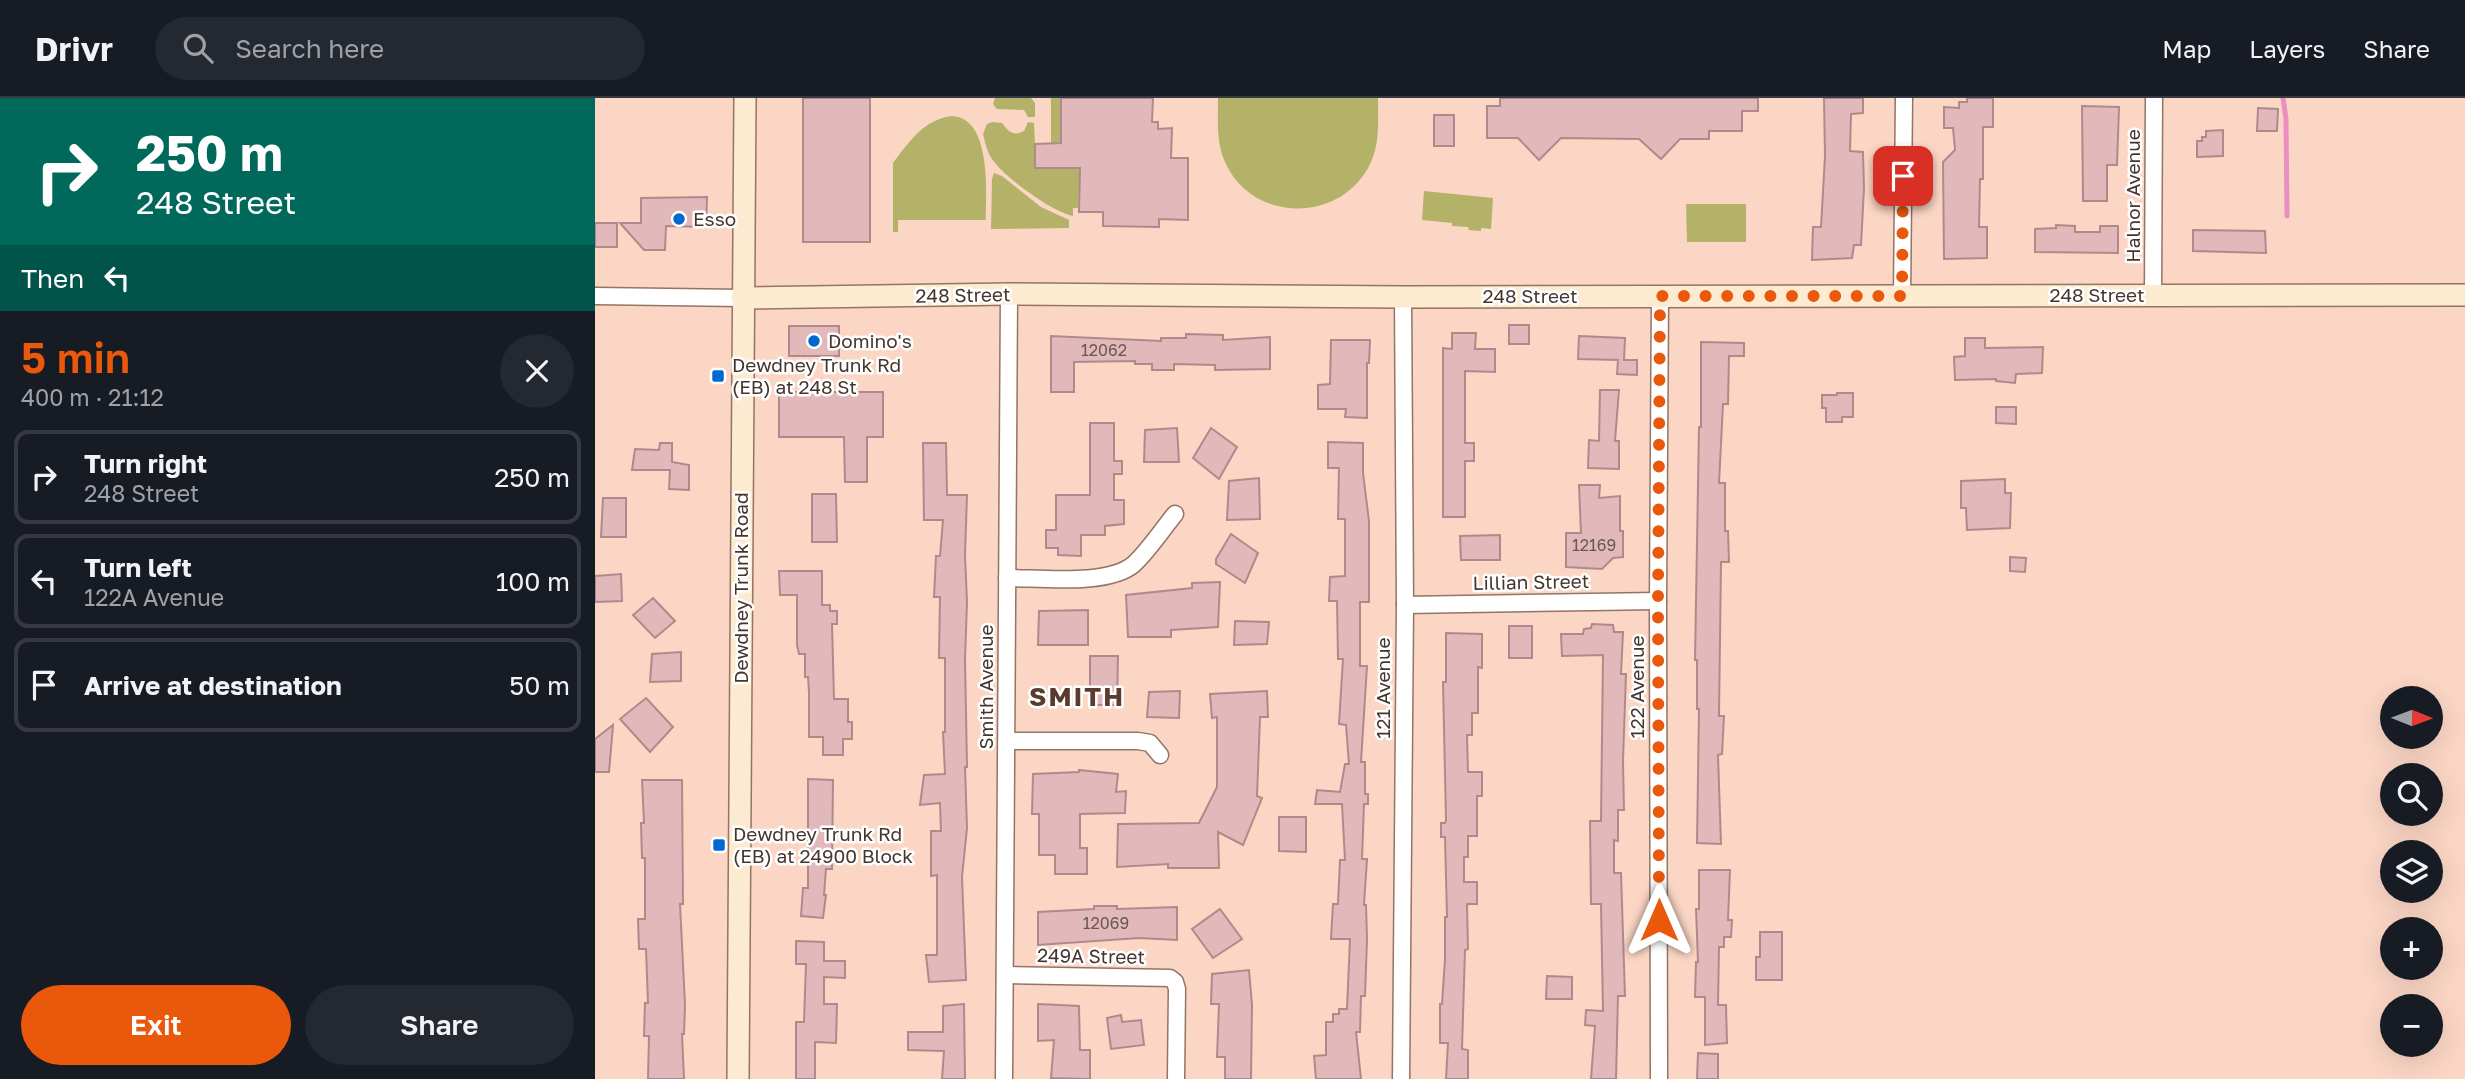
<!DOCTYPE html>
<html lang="en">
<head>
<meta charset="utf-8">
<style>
  body { margin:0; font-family:"Golos Text",sans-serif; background:#242831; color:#f1f3f6; height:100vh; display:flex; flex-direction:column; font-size:26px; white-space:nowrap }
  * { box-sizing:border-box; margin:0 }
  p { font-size:23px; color:#9ea1a6 }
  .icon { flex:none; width:38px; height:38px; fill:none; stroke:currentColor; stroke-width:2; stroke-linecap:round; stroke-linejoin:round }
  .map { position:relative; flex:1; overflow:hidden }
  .side { display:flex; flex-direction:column; background:#171b24; width:595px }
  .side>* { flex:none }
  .top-card { background:#00695c; color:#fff; overflow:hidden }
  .needle { width:46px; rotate:91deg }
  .buttons { position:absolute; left:1785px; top:588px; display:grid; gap:14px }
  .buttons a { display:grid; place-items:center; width:63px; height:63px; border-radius:50%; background:#171b24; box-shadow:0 7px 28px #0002; font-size:35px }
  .pin { position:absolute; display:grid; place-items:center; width:60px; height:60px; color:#fff; margin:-30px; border-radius:14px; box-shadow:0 4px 10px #0006 }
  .me { position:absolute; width:77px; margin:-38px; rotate:0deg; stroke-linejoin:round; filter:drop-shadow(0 0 5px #0008) }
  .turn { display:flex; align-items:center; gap:24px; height:147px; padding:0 21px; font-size:32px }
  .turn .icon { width:91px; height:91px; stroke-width:2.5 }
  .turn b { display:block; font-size:49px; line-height:60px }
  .then { display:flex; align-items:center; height:66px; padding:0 21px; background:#0003; gap:14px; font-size:26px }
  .round { display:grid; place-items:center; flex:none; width:74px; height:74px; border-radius:37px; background:#242831 }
  .head { display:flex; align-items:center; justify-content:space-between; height:119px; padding:0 21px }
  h1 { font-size:42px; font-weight:600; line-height:52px; color:#ea580c }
  .primary-button { display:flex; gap:14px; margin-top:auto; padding:14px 21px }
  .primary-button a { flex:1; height:80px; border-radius:42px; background:#ea580c; color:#fff; font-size:28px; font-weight:600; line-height:80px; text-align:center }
  .primary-button a+a { background:#242831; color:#f1f3f6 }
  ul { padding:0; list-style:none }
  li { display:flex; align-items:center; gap:21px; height:94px; margin:0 14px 10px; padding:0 7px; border:4px solid #363941; border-radius:14px }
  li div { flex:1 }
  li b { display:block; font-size:26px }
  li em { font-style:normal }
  header { display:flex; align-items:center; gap:42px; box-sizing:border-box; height:98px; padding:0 35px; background:#171b24; border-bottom:2px solid #363941 }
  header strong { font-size:33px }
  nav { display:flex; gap:38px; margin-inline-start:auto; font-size:24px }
  .search { width:490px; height:63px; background:#242831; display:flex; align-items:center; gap:18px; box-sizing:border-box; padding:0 24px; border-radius:38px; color:#9ea1a6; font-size:26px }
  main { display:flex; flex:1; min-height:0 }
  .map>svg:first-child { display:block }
  .green { fill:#b4b268 }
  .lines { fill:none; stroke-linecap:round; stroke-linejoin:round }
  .stream { stroke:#e990c1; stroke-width:5 }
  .building { fill:#e1b9ba; stroke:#b08a8b; stroke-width:2 }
  .street-casing { stroke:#947464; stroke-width:19 }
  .secondary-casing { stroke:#947464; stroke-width:24 }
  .street { stroke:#fff; stroke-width:16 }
  .secondary { stroke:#fcebd0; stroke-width:21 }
  .route { stroke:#ea580c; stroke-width:12; stroke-dasharray:0 21.6 }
  .poi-dot { fill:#0268d1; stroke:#fff; stroke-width:2.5 }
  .labels { text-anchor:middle; stroke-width:5; stroke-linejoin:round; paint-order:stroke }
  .number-label { font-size:16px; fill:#6b5752 }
  .street-label { font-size:19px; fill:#44362f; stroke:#fff }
  .poi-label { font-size:19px; fill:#44362f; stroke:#fff; text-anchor:start }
  .district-label { font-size:26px; font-weight:bold; letter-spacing:2px; fill:#593c2e; stroke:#fff }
</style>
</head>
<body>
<header>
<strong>Drivr</strong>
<div class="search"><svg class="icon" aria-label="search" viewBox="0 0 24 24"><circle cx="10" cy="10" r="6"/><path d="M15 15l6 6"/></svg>Search here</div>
<nav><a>Map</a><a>Layers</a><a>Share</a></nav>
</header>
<main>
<section class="side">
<div class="top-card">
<div class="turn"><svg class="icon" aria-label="right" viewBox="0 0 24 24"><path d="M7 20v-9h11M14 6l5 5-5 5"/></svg><div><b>250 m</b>248 Street</div></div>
<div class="then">Then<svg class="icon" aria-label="left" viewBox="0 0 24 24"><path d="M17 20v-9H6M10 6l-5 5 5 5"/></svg></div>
</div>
<div class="head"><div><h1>5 min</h1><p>400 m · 21:12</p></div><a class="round"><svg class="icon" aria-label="close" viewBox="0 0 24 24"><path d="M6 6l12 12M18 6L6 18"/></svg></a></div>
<ul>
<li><svg class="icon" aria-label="right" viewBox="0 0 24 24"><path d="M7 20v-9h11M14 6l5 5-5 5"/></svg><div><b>Turn right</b><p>248 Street</p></div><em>250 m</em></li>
<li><svg class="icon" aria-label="left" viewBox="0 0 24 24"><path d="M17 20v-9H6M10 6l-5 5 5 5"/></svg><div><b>Turn left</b><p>122A Avenue</p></div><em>100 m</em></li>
<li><svg class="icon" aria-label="arrive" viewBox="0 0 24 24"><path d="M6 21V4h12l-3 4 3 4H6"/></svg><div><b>Arrive at destination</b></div><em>50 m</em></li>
</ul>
<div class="primary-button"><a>Exit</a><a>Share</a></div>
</section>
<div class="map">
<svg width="1870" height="981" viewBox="0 0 1870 981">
  <rect width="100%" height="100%" fill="#fbd6c5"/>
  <g class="green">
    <polygon points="400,0 436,0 440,5 440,19 433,19 429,12 402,11 398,6"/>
    <rect x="456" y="0" width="10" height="46"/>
    <path d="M623 0H783C783 22 785 44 776 64 748 126 657 126 630 64 621 44 623 22 623 0Z"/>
    <path d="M357 18C397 20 391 95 391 122H303V134H298V65C314 44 329 21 357 18Z"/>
    <path d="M397 24 407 25C413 33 418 39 429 33L433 24 439 25 441 70H485L483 110H478V118C457 114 409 79 397 61 392 54 390 44 388 36L392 26Z"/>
    <polygon points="399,75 407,78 446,109 474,122 474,130 396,131 397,81"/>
    <polygon points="829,93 898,100 896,131 886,130 886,133 874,132 873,129 857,128 857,125 827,122"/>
    <polygon points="1091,106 1151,106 1151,144 1092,144"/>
  </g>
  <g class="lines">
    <polyline class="stream" points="1688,0 1691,21 1692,118"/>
  </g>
  <g class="building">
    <rect x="208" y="0" width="67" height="144"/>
    <polygon points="466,0 558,0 557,24 563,24 563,31 577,30 576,60 593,60 593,122 564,121 564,129 508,128 508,114 484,114 485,70 440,70 440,46 466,45"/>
    <polygon points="905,0 1163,0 1163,13 1147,13 1147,33 1114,33 1114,41 1085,41 1066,61 1044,41 966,40 944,62 923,40 892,40 892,8 905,8"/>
    <polygon points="1229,0 1268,0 1268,15 1256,16 1255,53 1268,54 1269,90 1266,147 1259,147 1257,160 1217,162 1218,129 1226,129 1230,58"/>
    <polygon points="1372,0 1398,0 1398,29 1388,29 1388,81 1385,81 1384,129 1392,129 1392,160 1349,161 1348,64 1360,52 1358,30 1349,30 1349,9 1364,10 1364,4 1372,4"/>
    <polygon points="1487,8 1524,9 1522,67 1512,67 1512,103 1488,103"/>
    <polygon points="1663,10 1683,11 1682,33 1662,33"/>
    <rect x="839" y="17" width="20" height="31"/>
    <polygon points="1628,32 1628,58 1602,59 1602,43 1607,43 1607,39 1611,39 1611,33"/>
    <polygon points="112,99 111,129 71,128 70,152 49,152 25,125 46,125 46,100"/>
    <rect x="0" y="125" width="22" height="24"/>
    <polygon points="1461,127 1480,128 1480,134 1505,134 1505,128 1523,128 1523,155 1440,154 1440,131 1461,130"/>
    <polygon points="1598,132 1670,133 1671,155 1598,153"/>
    <rect x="914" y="227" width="20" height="19"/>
    <rect x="194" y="228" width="50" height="30"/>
    <polygon points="857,235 881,235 880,251 900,251 900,274 870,273 870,345 879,345 879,363 870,363 870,419 848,419 848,250 857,251"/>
    <polygon points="591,236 628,237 628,242 675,239 675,271 620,272 620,267 579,266 579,272 557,272 557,266 540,266 540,263 479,264 479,294 456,294 456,238 566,243 566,240 591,240"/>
    <polygon points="984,238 1030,240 1029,262 1042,262 1042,277 1022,276 1023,262 983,261"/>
    <polygon points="1370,240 1390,240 1390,250 1448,249 1447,275 1421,276 1420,285 1401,283 1401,281 1360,282 1359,259 1370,258"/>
    <polygon points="736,242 775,242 774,265 772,265 772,320 750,319 751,311 723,311 723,287 735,286"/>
    <polygon points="1106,244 1149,245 1149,258 1134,258 1133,306 1128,306 1124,385 1130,385 1130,433 1133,433 1134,464 1126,464 1124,618 1129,618 1127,656 1123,657 1126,746 1102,745 1104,611 1102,611 1102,562 1100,562 1104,329 1106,329"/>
    <polygon points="1005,292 1024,292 1020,343 1024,343 1024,371 993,370 994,342 1004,343"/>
    <polygon points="184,294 288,294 288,339 272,339 272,384 250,384 249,339 184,339"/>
    <polygon points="1242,295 1258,295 1258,319 1247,319 1247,324 1231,324 1231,310 1227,310 1227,297 1242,297"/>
    <polygon points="1401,309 1421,309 1421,326 1401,325"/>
    <polygon points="495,325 519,325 519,363 527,363 527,376 519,376 519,402 529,402 529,426 510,428 510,437 486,437 486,458 463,457 463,450 451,450 451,432 461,432 461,397 495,397"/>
    <polygon points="582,330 584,364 549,364 550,332"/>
    <polygon points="616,330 642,349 624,381 598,360"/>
    <polygon points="733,344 768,345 768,375 774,423 774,504 765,504 765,568 772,568 766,664 770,664 770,696 773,696 773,706 769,706 767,761 772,761 769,807 771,807 772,841 770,898 766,898 765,934 761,934 766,981 721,981 719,958 731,957 731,924 738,924 738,916 744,916 744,911 752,911 755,841 736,841 738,806 743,806 745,762 750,762 747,706 720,706 722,692 745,694 750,666 754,666 751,627 744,626 748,561 743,561 742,503 734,503 735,479 750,478 750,421 743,421 744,370 733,370"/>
    <polygon points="65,345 77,345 77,364 94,367 94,392 74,391 75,372 37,372 40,351 64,352"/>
    <polygon points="328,345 351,345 352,397 372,397 370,457 372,504 370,562 372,669 370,669 372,730 367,779 371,882 334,884 331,857 342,857 342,777 336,778 336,733 346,733 345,705 325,707 329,677 350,676 348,634 350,634 350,560 344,560 345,499 339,499 341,458 345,458 348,422 329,422"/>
    <polygon points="664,380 665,421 632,422 634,383"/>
    <polygon points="1410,381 1410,395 1416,395 1415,430 1372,432 1371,410 1366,410 1366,383"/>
    <polygon points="984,387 1005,387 1004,400 1025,398 1025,433 1028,433 1028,459 1018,460 1007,471 971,469 971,435 986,435"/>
    <polygon points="217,396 241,396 242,444 217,444"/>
    <polygon points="8,400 31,400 31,439 6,439"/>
    <polygon points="636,436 663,455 650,485 621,466 621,461"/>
    <polygon points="905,437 905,462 866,462 865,438"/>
    <polygon points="1415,459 1431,460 1430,474 1415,473"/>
    <polygon points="184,473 227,473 227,507 235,507 235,513 242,513 242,526 237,526 239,601 253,601 253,624 257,624 257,641 248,641 248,657 228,657 228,639 214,639 214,594 213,579 210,579 210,556 204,556 202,547 202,497 185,497"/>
    <polygon points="26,476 27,503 0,504 0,478"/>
    <polygon points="625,484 623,529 576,532 576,539 533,539 531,497 597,490 597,485"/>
    <polygon points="58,500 80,523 60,540 38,517"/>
    <polygon points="493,512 493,547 443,547 444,513"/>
    <polygon points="640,523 674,524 672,546 639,547"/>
    <polygon points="997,526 1018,527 1019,534 1028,534 1026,576 1031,576 1028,663 1029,712 1023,712 1023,743 1019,742 1019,775 1026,775 1030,898 1023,898 1021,981 996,981 1000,928 990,927 991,912 1008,913 1006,806 996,806 995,723 1006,723 1008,557 967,558 966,536 988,536 989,531 996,530"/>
    <rect x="914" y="528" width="23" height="32"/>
    <polygon points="851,535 887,536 887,570 883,569 883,615 877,615 877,637 872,637 873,674 887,674 887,698 882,698 882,738 873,738 873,759 869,759 869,784 882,784 882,806 872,806 873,851 870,852 867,951 873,952 873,981 851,981 853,945 845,945 845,906 847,906 850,861 850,819 852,819 850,739 846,739 846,725 850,725 851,722 848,584 851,584"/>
    <polygon points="86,554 86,583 55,584 57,556"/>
    <polygon points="495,558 523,558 522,607 495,607"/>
    <polygon points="585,593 584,620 552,619 554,594"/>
    <polygon points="672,593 673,619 665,619 662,698 667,700 648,747 623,734 624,770 573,770 573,766 522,769 523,726 604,725 622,689 622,619 617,620 615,596"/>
    <polygon points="51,600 78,629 55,654 25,621"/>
    <polygon points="18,627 14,674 0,674 0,641"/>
    <polygon points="484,672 523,676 521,694 531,693 530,715 485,716 485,750 492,750 492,776 460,776 460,757 444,757 444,716 437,716 438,676 484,674"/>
    <polygon points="213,681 238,682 237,771 231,771 229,797 231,797 228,820 206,818 208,790 213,790"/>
    <polygon points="47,682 87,682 88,806 85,806 90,907 89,936 87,936 89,981 53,981 54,938 49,938 50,905 53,905 51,851 44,851 43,821 50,821 50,760 47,760 46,725 49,725"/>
    <polygon points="684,719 711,719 711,754 684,753"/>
    <polygon points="1104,772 1135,772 1133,822 1137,822 1136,839 1129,839 1129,849 1124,849 1123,907 1131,907 1132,945 1110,947 1110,899 1100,899 1101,864 1103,864 1101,811 1104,811"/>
    <polygon points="499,808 522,808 522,811 582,809 582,842 544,840 443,847 443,814 499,811"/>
    <polygon points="625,811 647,841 618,860 597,831"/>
    <polygon points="1165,834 1187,834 1187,882 1161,882 1161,859 1165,859"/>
    <polygon points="201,843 229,844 229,863 250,863 250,880 229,879 229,906 242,906 241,945 220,944 220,981 201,981 201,924 209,924 211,866 201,866"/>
    <polygon points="654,872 657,907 656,981 630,981 630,959 622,959 624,906 616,906 617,876"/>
    <polygon points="952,878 977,879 977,901 951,901"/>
    <polygon points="369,906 370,981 347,981 349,953 313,952 313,934 348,934 348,908"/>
    <polygon points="443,906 484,908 485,952 495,952 495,981 456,980 459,942 443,943"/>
    <polygon points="526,917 527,924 546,922 549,947 516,951 512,920"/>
    <polygon points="1103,955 1123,956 1123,981 1102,981"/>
  </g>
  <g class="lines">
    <g class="street-casing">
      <g id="street">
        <polyline points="1558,197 1559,0"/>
        <polyline points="0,198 147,200"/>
        <polyline points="1307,198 1309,0"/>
        <path d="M412 480C446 480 514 488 539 466 554 452 567 432 580 416"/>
        <polyline points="810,507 1063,503"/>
        <polyline points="412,643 543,643 555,645 565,657"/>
        <polyline points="410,877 575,880 580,884 582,891 581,981"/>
        <polyline points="409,981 414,196"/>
        <polyline points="806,981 810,507 808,199"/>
        <polyline points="1064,981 1063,503 1065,198"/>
      </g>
    </g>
    <g class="secondary-casing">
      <g id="secondary">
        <polyline points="147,200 414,196 808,199 1870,197"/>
        <polyline points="143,981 150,0"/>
      </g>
    </g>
    <use href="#street" class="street"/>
    <use href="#secondary" class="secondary"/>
  </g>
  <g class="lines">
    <polyline class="route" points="1064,822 1063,503 1065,198 1307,198 1308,78"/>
  </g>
  <g class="poi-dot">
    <circle cx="84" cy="121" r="7"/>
    <circle cx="219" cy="243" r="7"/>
    <rect x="116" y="271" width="14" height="14" rx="3.5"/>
    <rect x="117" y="740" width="14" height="14" rx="3.5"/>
  </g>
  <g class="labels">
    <g class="number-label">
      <text x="509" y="258">12062</text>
      <text x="999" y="453">12169</text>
      <text x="511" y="831">12069</text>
    </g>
    <g class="street-label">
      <text transform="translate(1538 98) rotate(-90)" y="7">Halnor Avenue</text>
      <text transform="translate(368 197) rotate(-1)" y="7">248 Street</text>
      <text x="1502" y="204">248 Street</text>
      <text x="935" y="205">248 Street</text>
      <text transform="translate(936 484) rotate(-1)" y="7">Lillian Street</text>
      <text transform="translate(146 490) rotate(-90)" y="7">Dewdney Trunk Road</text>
      <text transform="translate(391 589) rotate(-90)" y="7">Smith Avenue</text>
      <text transform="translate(1042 589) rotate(-90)" y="7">122 Avenue</text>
      <text transform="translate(788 590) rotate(-90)" y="7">121 Avenue</text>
      <text transform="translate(496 858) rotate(1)" y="7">249A Street</text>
    </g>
    <g class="poi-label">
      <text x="98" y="128">Esso</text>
      <text x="233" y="250">Domino's</text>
      <text x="137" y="274">Dewdney Trunk Rd<tspan x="137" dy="22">(EB) at 248 St</tspan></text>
      <text x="138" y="743">Dewdney Trunk Rd<tspan x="138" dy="22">(EB) at 24900 Block</tspan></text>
    </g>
    <g class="district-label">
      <text x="482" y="608">SMITH</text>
    </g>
  </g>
</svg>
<div class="buttons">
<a><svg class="needle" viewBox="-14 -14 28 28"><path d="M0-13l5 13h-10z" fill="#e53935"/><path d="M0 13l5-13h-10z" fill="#9ea1a6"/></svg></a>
<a><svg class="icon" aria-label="search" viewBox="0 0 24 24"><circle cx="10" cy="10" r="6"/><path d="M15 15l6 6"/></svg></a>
<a><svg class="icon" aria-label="layers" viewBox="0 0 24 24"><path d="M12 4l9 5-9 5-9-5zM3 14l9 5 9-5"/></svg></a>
<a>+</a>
<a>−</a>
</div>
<div class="pin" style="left:1308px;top:78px;background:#d93025"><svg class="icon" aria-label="arrive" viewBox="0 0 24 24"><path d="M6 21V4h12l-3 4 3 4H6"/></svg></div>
<svg class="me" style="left:1064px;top:822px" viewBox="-20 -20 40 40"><path d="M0-17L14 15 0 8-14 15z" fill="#ea580c" stroke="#fff" stroke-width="4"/></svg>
</div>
</main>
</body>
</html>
